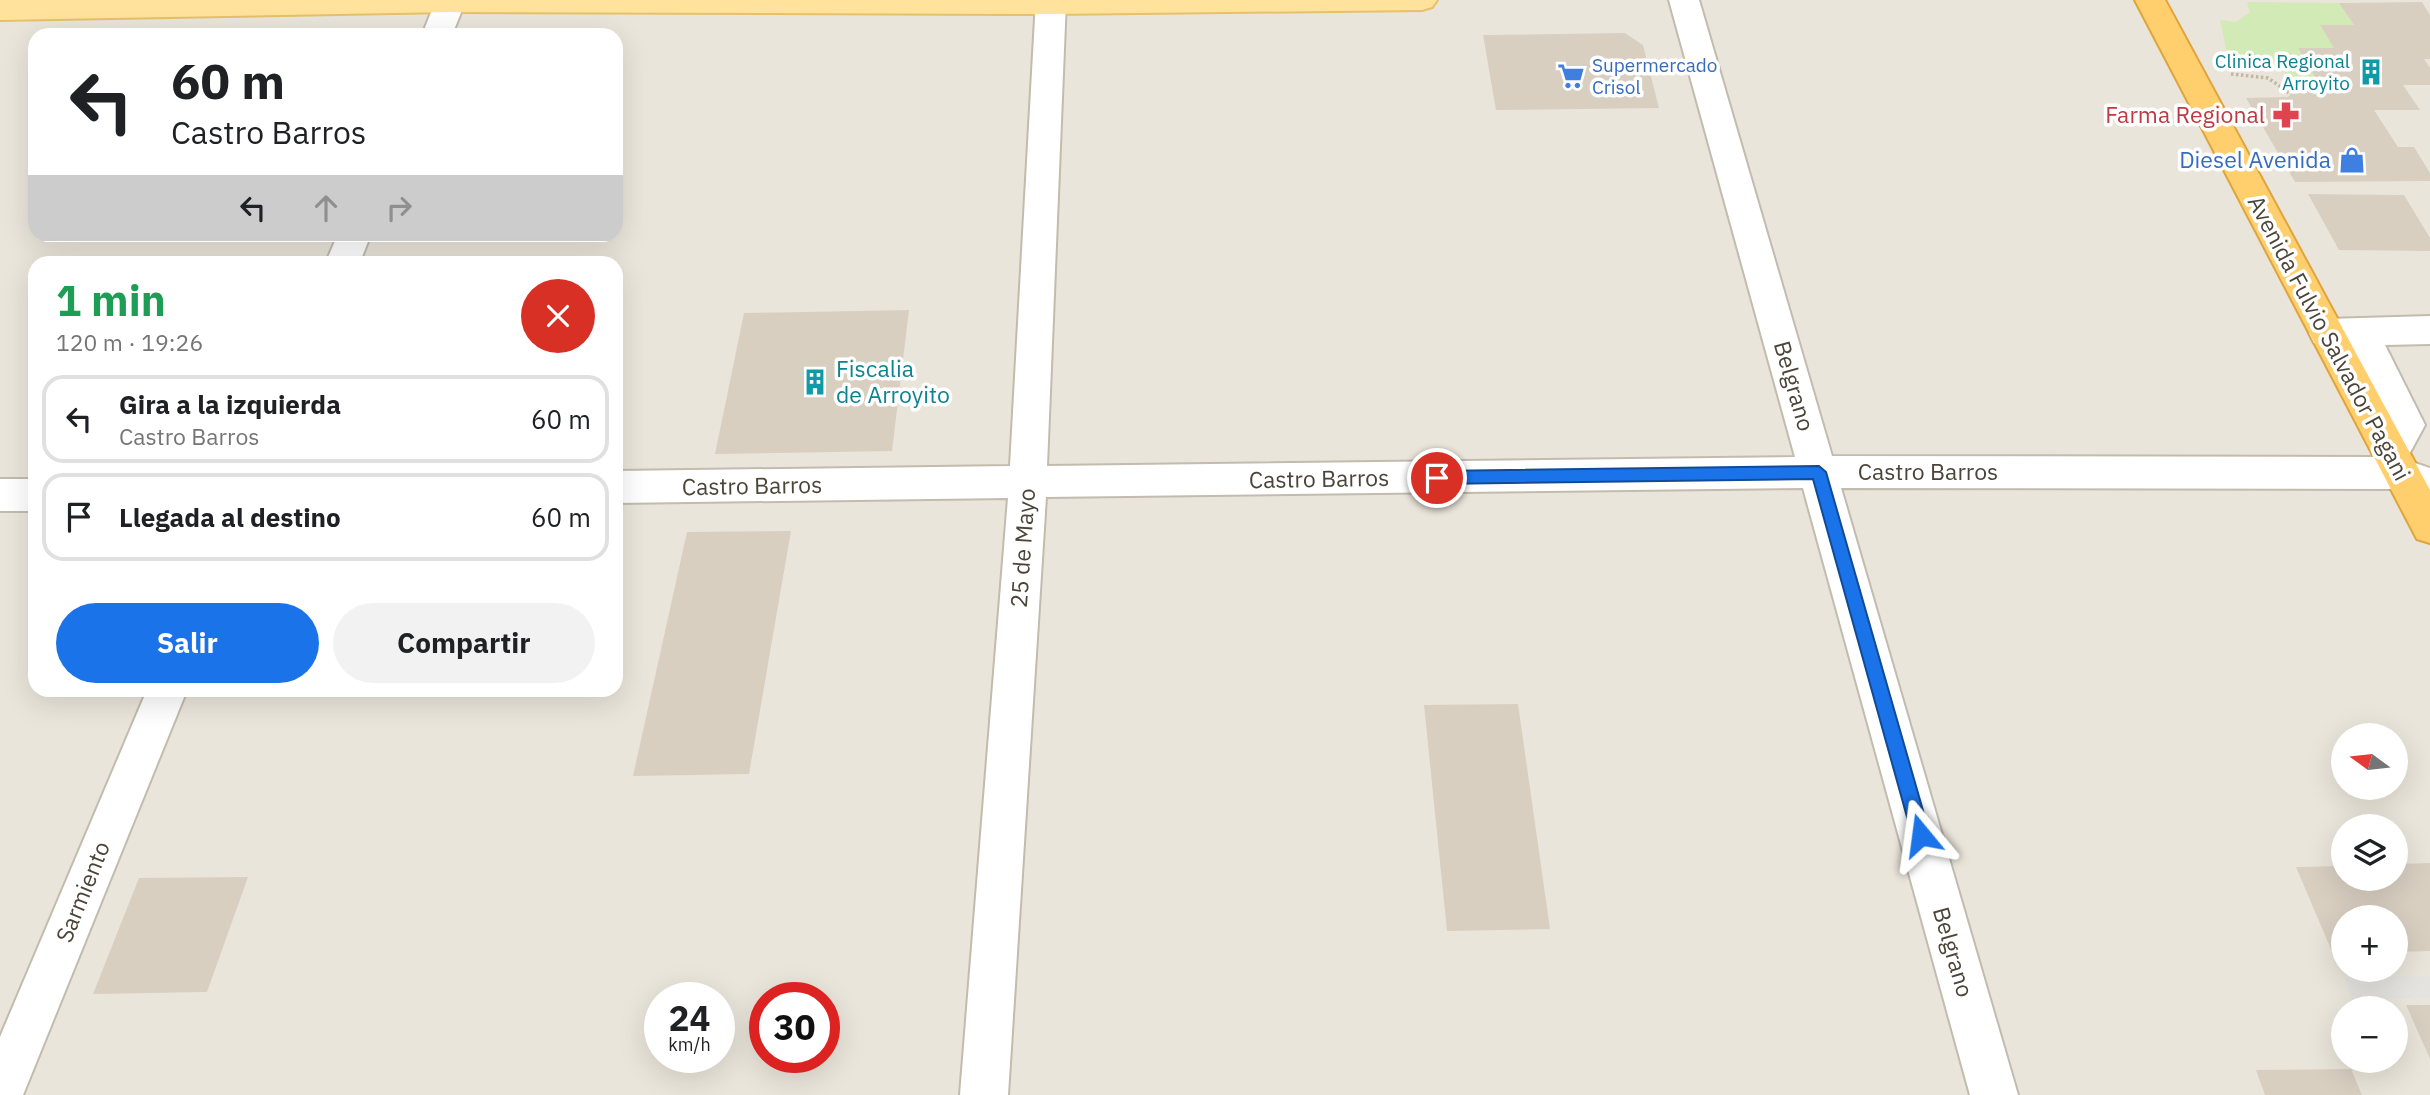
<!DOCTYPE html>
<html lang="es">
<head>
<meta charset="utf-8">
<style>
  body { margin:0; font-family:"IBM Plex Sans",sans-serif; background:#f2f2f2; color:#202124; height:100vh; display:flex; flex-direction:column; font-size:26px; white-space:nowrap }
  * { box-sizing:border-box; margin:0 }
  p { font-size:23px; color:#757577 }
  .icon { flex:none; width:38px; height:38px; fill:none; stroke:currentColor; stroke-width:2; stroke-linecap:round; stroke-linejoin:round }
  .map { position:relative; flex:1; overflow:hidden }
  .panel { position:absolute; left:28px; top:256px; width:595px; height:441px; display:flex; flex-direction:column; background:#fff; border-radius:21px; box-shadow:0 7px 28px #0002 }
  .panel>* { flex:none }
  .guide { position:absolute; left:28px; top:28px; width:595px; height:214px; border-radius:21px; box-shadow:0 7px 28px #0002; background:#fff; color:#202124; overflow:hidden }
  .needle { width:46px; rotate:285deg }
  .fabs { position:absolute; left:2331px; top:723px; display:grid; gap:14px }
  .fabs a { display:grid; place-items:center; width:77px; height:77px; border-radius:50%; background:#fff; box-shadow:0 7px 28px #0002; font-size:35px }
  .speed { position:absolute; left:644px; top:982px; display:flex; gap:14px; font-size:35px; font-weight:700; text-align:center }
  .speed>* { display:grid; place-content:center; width:91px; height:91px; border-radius:50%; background:#fff; box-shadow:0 7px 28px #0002; line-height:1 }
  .speed small { font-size:18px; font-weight:400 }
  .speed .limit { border:10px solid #d22; background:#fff; color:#111 }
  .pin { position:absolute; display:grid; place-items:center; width:60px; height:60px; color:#fff; margin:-30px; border:4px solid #fff; border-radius:50%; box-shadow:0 2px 7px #0007 }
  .me { position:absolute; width:77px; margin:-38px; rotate:344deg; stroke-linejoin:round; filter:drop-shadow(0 0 5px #0008) }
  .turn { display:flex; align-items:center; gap:24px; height:147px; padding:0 28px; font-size:32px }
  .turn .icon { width:91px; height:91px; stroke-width:2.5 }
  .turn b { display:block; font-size:49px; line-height:60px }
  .lanes { display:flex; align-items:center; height:66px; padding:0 28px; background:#0003; justify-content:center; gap:35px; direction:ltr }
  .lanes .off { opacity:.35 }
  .round { display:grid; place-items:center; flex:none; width:74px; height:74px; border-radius:37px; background:#f2f2f2 }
  .headline { display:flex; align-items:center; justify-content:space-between; height:119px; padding:0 28px }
  h1 { font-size:42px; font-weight:700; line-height:52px; color:#1e9e55 }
  .primary-button { display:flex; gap:14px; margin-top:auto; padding:14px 28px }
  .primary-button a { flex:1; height:80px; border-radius:42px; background:#1a73e8; color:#fff; font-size:28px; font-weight:700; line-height:80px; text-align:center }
  .primary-button a+a { background:#f2f2f2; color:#202124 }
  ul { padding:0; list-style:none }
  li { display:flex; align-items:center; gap:21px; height:88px; margin:0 14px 10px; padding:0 14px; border:4px solid #e0e0e0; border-radius:21px }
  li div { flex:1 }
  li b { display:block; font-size:26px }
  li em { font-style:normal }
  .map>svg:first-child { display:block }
  .residential { fill:#eae5da; fill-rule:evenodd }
  .green { fill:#d2eab5 }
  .parking { fill:#e5e3e0 }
  .building { fill:#d8cfc1 }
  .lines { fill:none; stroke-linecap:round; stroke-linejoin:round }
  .minor-casing { stroke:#c2bbae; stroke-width:4 }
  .major-casing { stroke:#e6c16a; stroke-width:4 }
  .highway-casing { stroke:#e0a43c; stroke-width:4 }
  .path { stroke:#c4b79f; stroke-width:3.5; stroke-dasharray:2.5 2.5; stroke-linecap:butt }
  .minor { fill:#fff; fill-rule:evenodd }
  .major { fill:#ffe39c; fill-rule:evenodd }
  .highway { fill:#ffcf6e; fill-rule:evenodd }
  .route { fill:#1a73e8; stroke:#114b97; stroke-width:2 }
  .labels { text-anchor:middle; stroke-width:7; stroke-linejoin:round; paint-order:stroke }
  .far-culture-label { font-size:19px; fill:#0d838f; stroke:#fff; text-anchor:end }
  .far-shop-label { font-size:19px; fill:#366cbe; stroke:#fff; text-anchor:start }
  .health-label { font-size:23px; fill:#be3a42; stroke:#fff; text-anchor:end }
  .shop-label { font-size:23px; fill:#366cbe; stroke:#fff; text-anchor:end }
  .street-label { font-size:23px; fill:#4b4439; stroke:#fff }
  .culture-label { font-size:23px; fill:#0d838f; stroke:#fff; text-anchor:start }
</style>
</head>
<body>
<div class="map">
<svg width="2430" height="1095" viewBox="0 0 2430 1095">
  <rect width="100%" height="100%" fill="#f6f3ec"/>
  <path class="residential" d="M0 0H2430V1095H0ZM35 35H616V234H35ZM35 262H616V690H35ZM2343 735H2396V788H2343ZM2343 826H2396V878H2343ZM2343 917H2396V970H2343ZM660 998H719V1057H660ZM765 998H824V1057H765ZM2343 1008H2396V1060H2343Z"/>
  <polygon class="green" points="2247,2 2339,3 2354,25 2321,26 2334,48 2298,48 2315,77 2302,83 2277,68 2228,59 2220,20 2236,22 2250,12"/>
  <polygon class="parking" points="2430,976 2430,998 2352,999 2344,977"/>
  <g class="building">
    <polygon points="2422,2 2430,15 2430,59 2424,59 2430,68 2430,85 2403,85 2420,110 2374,110 2398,147 2414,147 2430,173 2430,181 2295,182 2246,98 2288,97 2299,86 2322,98 2334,85 2329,77 2315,77 2298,48 2334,48 2320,25 2354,25 2339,3"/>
    <polygon points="1625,33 1643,45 1659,108 1496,110 1483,35"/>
    <polygon points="2308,194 2404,195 2430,238 2430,251 2339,250"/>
    <polygon points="909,310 892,451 715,454 744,313"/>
    <polygon points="791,531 749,774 633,776 687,532"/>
    <polygon points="1518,704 1550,929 1447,931 1424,705"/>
    <polygon points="2430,863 2430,951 2396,952 2396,917 2343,917 2343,954 2333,954 2296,867 2343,866 2343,878 2396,878 2396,864"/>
    <polygon points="248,877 207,992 93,994 139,878"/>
    <polygon points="2406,1005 2430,1005 2430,1059"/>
    <polygon points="2351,1069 2362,1095 2265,1095 2256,1070"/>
  </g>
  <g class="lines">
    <g class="minor-casing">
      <g id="minor">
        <polygon points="436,0 466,0 452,35 422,35"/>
        <polygon points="1036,0 1066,0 1047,466 1795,457 1669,0 1699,0 1832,456 2373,457 2372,454 2388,424 2358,362 2314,343 2309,333 2314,323 2326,319 2430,316 2430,344 2385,345 2425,425 2406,460 2430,468 2430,500 2399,489 1841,488 2018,1095 1970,1095 1803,488 1046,497 1008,1095 960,1095 1008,498 616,503 616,471 1010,466"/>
        <polygon points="338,234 371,234 360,262 326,262"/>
        <rect x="0" y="479" width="35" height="32"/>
        <polygon points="147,690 187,690 23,1095 0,1095 0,1037"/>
      </g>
    </g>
    <g class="major-casing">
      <polygon id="major" points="0,0 1437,0 1432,7 1422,10 1050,14 451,12 0,20"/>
    </g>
    <g class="highway-casing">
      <polygon id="highway" points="2135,0 2165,0 2430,490 2430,543 2417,539"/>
    </g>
    <polyline class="path" points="2231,74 2268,78 2291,94"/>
    <use href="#minor" class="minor"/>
    <use href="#major" class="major"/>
    <use href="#highway" class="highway"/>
  </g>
  <polygon class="route" points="1819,466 1826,472 1930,835 1927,842 1921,844 1914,842 1912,835 1813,479 1437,484 1429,478 1437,471"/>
  <defs>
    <g id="building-bare" transform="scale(2.1)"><path d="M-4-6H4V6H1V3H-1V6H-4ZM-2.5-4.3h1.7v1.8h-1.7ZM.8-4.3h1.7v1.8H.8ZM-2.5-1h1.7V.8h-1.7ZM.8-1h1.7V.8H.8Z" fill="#0f9aa8" stroke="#fff" stroke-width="2.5" paint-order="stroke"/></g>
    <g id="supermarket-bare" transform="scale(2.1)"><path d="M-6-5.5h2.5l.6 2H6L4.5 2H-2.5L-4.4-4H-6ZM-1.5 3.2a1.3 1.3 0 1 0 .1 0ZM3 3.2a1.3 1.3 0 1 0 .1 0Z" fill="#3f7fe0" stroke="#fff" stroke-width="2.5" paint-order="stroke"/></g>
    <g id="pharmacy-bare" transform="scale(2.1)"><path d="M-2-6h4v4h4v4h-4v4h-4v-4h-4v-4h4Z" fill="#e0444e" stroke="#fff" stroke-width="2.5" paint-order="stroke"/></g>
    <g id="shop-bare" transform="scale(2.1)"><path d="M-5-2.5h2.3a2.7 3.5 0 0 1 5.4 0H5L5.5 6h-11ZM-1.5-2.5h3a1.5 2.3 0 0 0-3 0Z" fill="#3f7fe0" stroke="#fff" stroke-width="2.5" paint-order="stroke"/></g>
  </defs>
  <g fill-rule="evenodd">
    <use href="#building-bare" x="2371" y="72"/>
    <use href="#supermarket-bare" x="1571" y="76"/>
    <use href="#pharmacy-bare" x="2286" y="115"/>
    <use href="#shop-bare" x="2352" y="160"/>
    <use href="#building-bare" x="815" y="382"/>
  </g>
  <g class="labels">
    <g class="far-culture-label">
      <text x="2350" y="68">Clinica Regional<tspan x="2350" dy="22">Arroyito</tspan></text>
    </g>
    <g class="far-shop-label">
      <text x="1592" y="72">Supermercado<tspan x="1592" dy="22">Crisol</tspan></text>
    </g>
    <g class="health-label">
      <text x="2265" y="123">Farma Regional</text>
    </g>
    <g class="shop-label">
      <text x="2331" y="168">Diesel Avenida</text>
    </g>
    <g class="street-label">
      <text transform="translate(2329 338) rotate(62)" y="8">Avenida Fulvio Salvador Pagani</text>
      <text transform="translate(1794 386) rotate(74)" y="8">Belgrano</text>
      <text x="1928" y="480">Castro Barros</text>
      <text transform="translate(1319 479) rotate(-1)" y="8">Castro Barros</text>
      <text transform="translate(752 486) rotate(-1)" y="8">Castro Barros</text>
      <text transform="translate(1023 548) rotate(-86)" y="8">25 de Mayo</text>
      <text transform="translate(83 892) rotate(-68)" y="8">Sarmiento</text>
      <text transform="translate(1953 952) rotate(74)" y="8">Belgrano</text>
    </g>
    <g class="culture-label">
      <text x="836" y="377">Fiscalia<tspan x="836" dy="26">de Arroyito</tspan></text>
    </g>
  </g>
</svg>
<div class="fabs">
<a><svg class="needle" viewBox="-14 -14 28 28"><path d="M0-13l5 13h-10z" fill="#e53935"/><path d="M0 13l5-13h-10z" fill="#757577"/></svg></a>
<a><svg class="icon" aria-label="layers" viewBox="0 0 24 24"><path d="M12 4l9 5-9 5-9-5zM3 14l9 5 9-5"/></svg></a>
<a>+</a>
<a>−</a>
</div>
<div class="speed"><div>24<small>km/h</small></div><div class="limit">30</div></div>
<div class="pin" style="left:1437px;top:478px;background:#d93025"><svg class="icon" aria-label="arrive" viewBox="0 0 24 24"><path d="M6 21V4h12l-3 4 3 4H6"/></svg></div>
<svg class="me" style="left:1921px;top:835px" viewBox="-20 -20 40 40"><path d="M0-17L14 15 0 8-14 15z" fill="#1a73e8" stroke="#fff" stroke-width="4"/></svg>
<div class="guide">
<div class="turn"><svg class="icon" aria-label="left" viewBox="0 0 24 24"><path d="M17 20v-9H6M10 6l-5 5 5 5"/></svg><div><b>60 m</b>Castro Barros</div></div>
<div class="lanes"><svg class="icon" aria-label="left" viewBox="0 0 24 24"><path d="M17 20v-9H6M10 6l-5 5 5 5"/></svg><svg class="icon off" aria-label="ahead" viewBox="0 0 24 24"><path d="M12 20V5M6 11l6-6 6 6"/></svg><svg class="icon off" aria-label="right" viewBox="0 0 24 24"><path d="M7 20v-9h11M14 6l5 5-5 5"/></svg></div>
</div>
<section class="panel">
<div class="headline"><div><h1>1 min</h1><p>120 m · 19:26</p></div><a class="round" style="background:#d93025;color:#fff"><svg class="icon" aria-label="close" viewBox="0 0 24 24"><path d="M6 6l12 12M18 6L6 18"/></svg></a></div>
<ul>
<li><svg class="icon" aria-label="left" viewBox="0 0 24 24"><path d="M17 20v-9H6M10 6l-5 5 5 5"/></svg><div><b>Gira a la izquierda</b><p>Castro Barros</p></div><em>60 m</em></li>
<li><svg class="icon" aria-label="arrive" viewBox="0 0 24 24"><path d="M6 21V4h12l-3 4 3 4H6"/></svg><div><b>Llegada al destino</b></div><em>60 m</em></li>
</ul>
<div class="primary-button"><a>Salir</a><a>Compartir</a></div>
</section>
</div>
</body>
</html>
